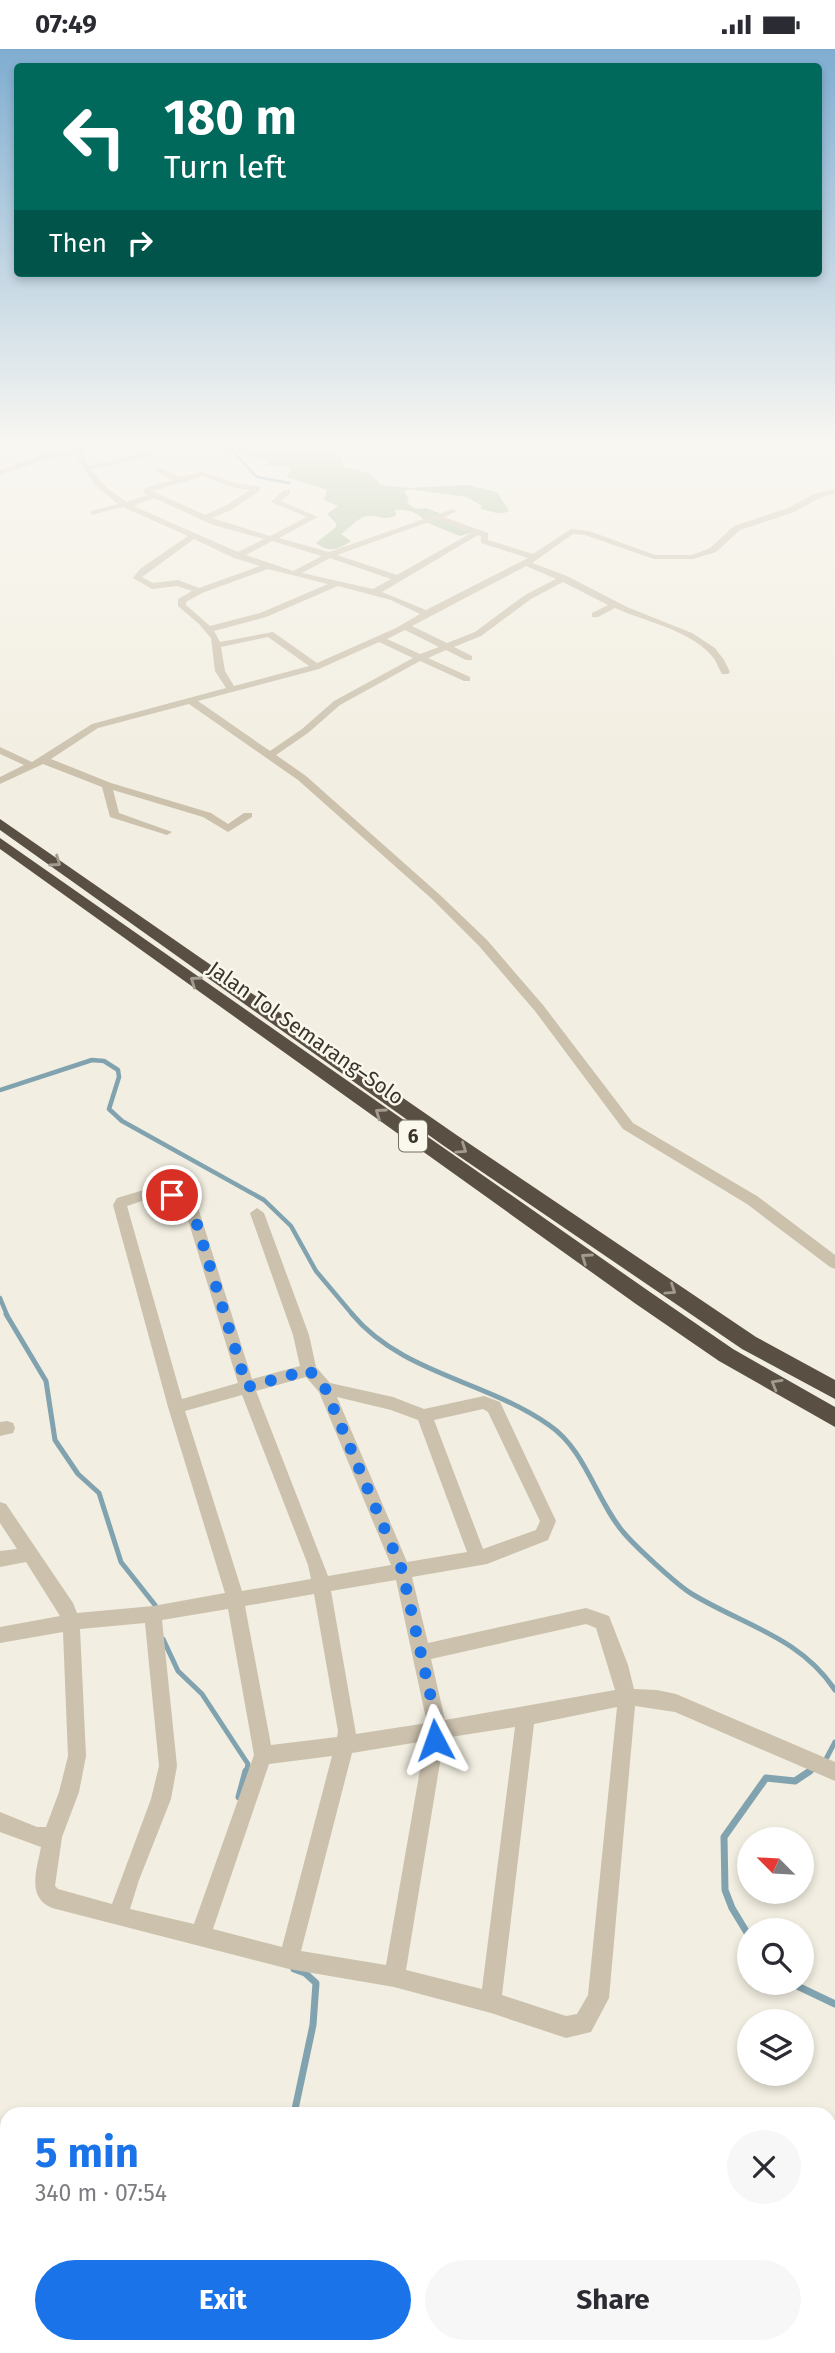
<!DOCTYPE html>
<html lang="en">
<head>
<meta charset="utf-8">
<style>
  body { margin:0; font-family:"Fira Sans",sans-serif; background:#f7f7f7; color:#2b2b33; height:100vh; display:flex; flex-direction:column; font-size:26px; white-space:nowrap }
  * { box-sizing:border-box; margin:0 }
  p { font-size:23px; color:#7c7c81 }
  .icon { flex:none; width:38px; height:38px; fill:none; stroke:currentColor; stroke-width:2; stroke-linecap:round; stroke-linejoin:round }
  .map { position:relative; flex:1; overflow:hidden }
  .sheet { position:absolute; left:0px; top:2058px; width:836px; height:247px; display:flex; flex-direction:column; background:#fff; border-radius:21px 21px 0 0; box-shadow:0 4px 10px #0003 }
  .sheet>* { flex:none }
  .guide { position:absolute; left:14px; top:14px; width:808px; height:214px; border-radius:7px; box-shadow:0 4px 10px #0003; background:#00695c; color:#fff; overflow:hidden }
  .needle { width:46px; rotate:294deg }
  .buttons { position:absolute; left:737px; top:1778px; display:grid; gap:14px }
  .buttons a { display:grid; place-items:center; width:77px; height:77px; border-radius:50%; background:#fff; box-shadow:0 4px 10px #0003; font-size:35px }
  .pin { position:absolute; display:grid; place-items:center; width:60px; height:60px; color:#fff; margin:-30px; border:4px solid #fff; border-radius:50%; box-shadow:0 2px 7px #0007 }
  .me { position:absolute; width:77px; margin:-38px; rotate:356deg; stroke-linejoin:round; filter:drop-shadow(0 0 5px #0008) }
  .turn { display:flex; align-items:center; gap:24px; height:147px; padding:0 35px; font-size:32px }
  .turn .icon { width:91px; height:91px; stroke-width:2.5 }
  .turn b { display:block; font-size:49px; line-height:60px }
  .then { display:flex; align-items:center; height:66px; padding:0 35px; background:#0003; gap:14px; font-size:26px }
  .round { display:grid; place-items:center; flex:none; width:74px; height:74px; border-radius:37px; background:#f7f7f7 }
  .head { display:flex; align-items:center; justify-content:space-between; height:119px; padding:0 35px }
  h1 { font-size:42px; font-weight:700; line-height:52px; color:#1a73e8 }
  .button { display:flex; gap:14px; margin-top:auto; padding:14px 35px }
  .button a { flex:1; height:80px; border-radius:42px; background:#1a73e8; color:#fff; font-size:28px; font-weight:700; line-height:80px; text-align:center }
  .button a+a { background:#f7f7f7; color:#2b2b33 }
  .status { display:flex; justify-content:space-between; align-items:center; height:49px; padding:0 35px; background:#fff; direction:ltr }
  .status svg { height:19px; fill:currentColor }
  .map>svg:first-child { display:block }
  .green { fill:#afc1a1 }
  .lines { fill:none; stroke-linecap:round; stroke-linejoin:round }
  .stream-far3 { stroke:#81a2af; stroke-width:2.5 }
  .stream-far2 { stroke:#81a2af; stroke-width:4.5 }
  .stream-far1 { stroke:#81a2af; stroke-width:5 }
  .stream { stroke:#81a2af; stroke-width:7 }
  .minor { fill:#cbc1ad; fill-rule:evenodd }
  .highway { fill:#5a4f43; fill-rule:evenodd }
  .oneway { stroke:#a29b90 }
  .route { stroke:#1a73e8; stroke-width:12; stroke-dasharray:0 21.6 }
  .labels { text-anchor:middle; stroke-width:5; stroke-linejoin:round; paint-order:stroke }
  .shield { fill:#faf7ed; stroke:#736e65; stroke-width:2 }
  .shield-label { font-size:19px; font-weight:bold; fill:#39332b }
  .street-label { font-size:21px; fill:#39332b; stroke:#faf7ed }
</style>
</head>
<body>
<div class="status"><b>07:49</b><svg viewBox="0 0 49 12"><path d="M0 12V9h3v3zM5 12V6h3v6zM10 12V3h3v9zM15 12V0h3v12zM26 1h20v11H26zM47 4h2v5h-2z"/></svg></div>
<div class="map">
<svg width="835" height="2304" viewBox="0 0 835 2304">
  <rect width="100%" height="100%" fill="#f2eee1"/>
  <path class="green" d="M228 396H306L339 406 344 418 369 424 381 436 408 439 467 436 497 443 509 462C500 467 491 462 481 460V456L466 448 409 440 404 442 409 449 407 454 416 460 426 459 439 464 444 471 473 483 460 487 425 473C420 463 405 460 395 461L396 466C385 473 378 465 366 467 358 469 348 480 341 485L351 492C338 501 329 504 316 494L336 478V474L327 465 338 457 324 451 327 441 286 428 292 420 285 417H266L268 412 246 406Z"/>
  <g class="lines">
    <polyline class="stream-far3" points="222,396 233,403 257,428 289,434"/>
    <g class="stream-far2">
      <polyline points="0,1041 92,1011 104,1012 118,1021 119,1028 109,1060 122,1072 264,1151 291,1177 316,1222 353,1266"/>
      <polyline points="0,1249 7,1266"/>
    </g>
    <g class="stream-far1">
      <polyline points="6,1265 46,1332 55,1391 78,1425 99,1444 121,1513 155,1556 156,1561"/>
      <path d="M352 1265C402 1325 487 1332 549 1376 586 1401 596 1452 624 1484 636 1498 677 1536 692 1545 743 1576 800 1588 835 1641"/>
      <polyline points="163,1590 178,1622 202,1645 248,1715 246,1724"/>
      <polyline points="825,1712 835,1693"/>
      <polyline points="807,1724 815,1719"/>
    </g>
    <g class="stream">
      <polyline points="239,1748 246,1722"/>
      <polyline points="749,1887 732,1859 725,1841 724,1788 766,1729 795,1732 810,1722"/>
      <polyline points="294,1920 305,1924 316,1934 313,1976 294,2065"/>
      <polyline points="791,1934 835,1955"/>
      <polyline points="0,2217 7,2228"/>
      <polyline points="19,2298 19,2304"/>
      <polyline points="238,2304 239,2298"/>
    </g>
    <g class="minor">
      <path d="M72 396H80L88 417 148 403V407L91 421 107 439 127 453 147 446 143 443 145 439 172 431 157 423V419H160L179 428 203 423 236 434 260 438V442L231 461 212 469 270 487 307 468 271 453 284 441H290V445L281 452 318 468 279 489 329 503 453 460 457 462 444 468 488 484V491L533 505 571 480 589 482 655 506H692L710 499 734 477 788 459 814 445 835 440V444L820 449 794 463 740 481 716 503 693 510H654L585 486 573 485 532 514 567 527 627 558 692 584 715 599 724 611 730 623 728 625H722C718 618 716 611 711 606 688 580 645 573 615 559L598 568H592V564L608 556 563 533 531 550 481 587 454 598 472 607V611H466L446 601 428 609 470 628V632H464L420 612 340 656 308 684 276 706 306 727 440 846 487 891 543 956 633 1074 757 1147 835 1206V1220L830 1218 747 1155 623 1080 535 962 479 897 432 850 298 731 189 655 98 679 51 710 111 734 211 764 228 775 244 764H252V768L228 783 203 768 113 741 119 764 172 783 167 786 110 768 102 738 43 715 0 735V728L24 716 0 705V698L32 713 92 675 226 639 215 622 211 589 199 575 178 557V550L192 542 177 537 152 540 133 529 140 520 188 487 123 458 91 466V462L118 455 95 436 75 405 50 409 0 426V421L45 405 73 400ZM203 427 231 438 250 441 225 457 205 466 152 442ZM154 449 213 476 264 490 238 503 133 457ZM437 470 471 484 397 526 337 506ZM478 486 481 487V494L528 509 426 561 382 543ZM194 490 234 509 260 517 199 539 178 531 153 534 142 528ZM272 492 322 507 293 522 246 506ZM330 509 391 530 373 540 302 524ZM526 517 556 530 525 546 475 583 447 594 412 577ZM268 520 328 535 260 564 210 577 186 556V553L202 544ZM338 537 391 551 420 565 396 579 317 614 273 583 220 593 214 582 266 568ZM405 581 439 598 420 605 387 590ZM268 588 309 617 234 637 225 622 221 598ZM379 593 413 609 334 652 302 680 270 702 198 652 319 620Z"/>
      <path d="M157 1137 194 1148 196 1152 252 1330 300 1317 293 1286 250 1164 257 1159 264 1164 309 1286 316 1318 330 1334 393 1348 424 1360 484 1347 500 1353 556 1472 548 1491 487 1515 412 1528 428 1594 586 1559 609 1567 628 1616 634 1640 657 1641 676 1645 835 1713V1732L675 1663 635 1657 609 1949 591 1983 566 1989 491 1964 394 1938 289 1920 52 1859C26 1848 37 1820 41 1798L0 1783V1763L37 1778H46L59 1743 68 1707 63 1583 0 1594V1578L60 1567 26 1513 0 1518V1502L17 1500 0 1474V1453L6 1455 73 1554 77 1564 153 1557 225 1544 168 1358 113 1156 117 1149ZM157 1147 183 1155 238 1334 182 1350 127 1157ZM306 1328 319 1343 391 1516 328 1527 256 1342ZM242 1346 308 1516 311 1530 242 1542 185 1362ZM337 1348 391 1361 418 1371 467 1503 407 1513ZM483 1360 488 1363 540 1472 536 1481 483 1500 434 1371ZM396 1531 427 1674 356 1685 331 1542ZM314 1545 338 1682 337 1688 271 1696 245 1557ZM228 1560 254 1706 194 1875 130 1860 139 1831 171 1750 177 1717 162 1571ZM145 1574 159 1717 151 1750 112 1855 58 1840 55 1837 62 1788 79 1743 86 1707 80 1580ZM586 1575 596 1579 615 1641 445 1671 431 1610ZM617 1658 588 1946 577 1965 566 1967 502 1946 534 1675ZM515 1678 482 1940 406 1921 444 1689ZM425 1692 386 1916 301 1902 352 1704ZM332 1707 282 1898 213 1880 269 1715Z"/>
      <polygon points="7,1372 13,1374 15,1379 13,1384 0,1387 0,1373"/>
      <polygon points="0,2088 7,2091 7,2116 0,2113"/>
      <polygon points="113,2298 137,2298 139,2304 115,2304"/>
      <polygon points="252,2298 276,2298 277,2304 253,2304"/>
    </g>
    <g class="highway">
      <polygon points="0,770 458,1087 756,1288 835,1331 835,1350 742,1300 444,1097 0,781"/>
      <polygon points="0,789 650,1243 733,1300 835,1358 835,1378 719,1312 636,1255 0,800"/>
    </g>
  </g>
  <defs><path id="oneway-chevron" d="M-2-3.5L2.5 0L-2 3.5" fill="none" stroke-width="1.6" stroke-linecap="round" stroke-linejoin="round" transform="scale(1.75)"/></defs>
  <g class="oneway">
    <use href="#oneway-chevron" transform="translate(56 813) rotate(35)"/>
    <use href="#oneway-chevron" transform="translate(195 932) rotate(-145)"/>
    <use href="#oneway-chevron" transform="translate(380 1064) rotate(-145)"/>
    <use href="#oneway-chevron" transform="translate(462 1100) rotate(34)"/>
    <use href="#oneway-chevron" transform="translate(586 1209) rotate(-145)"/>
    <use href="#oneway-chevron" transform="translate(671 1241) rotate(34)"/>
    <use href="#oneway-chevron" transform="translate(776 1335) rotate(-150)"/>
  </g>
  <linearGradient id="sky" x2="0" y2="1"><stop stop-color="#7fadd1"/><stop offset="0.55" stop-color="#f9f7f2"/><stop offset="1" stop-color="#f9f7f2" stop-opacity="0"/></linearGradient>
  <rect width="835" height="719" fill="url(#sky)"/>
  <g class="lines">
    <polyline class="route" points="172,1146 189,1152 191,1156 247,1338 309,1321 325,1339 402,1521 436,1671 435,1691"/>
  </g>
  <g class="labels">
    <rect class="shield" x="399" y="1071.5" width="28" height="31" rx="5"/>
    <g class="shield-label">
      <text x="413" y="1094">6</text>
    </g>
    <g class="street-label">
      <text transform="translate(306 984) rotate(35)" y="7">Jalan Tol Semarang–Solo</text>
    </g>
  </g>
</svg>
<div class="buttons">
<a><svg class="needle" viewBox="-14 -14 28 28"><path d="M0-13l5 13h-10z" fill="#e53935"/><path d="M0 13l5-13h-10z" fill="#7c7c81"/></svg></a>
<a><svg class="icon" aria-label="search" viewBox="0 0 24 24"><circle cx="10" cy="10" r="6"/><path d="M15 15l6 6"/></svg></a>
<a><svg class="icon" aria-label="layers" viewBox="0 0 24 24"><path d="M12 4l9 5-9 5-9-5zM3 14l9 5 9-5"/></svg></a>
</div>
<div class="pin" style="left:172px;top:1146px;background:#d93025"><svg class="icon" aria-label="arrive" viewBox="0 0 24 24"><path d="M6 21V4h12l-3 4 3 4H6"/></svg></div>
<svg class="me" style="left:435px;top:1691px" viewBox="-20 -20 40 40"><path d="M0-17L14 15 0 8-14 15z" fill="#1a73e8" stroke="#fff" stroke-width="4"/></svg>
<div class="guide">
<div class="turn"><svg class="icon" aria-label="left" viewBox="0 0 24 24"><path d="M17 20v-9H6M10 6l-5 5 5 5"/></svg><div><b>180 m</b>Turn left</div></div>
<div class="then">Then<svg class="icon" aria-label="right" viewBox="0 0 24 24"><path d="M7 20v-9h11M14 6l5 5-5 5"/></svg></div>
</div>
<section class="sheet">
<div class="head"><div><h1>5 min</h1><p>340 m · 07:54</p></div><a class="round"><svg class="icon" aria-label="close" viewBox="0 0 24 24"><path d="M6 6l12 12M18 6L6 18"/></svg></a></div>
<div class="button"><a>Exit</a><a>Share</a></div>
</section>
</div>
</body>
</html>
